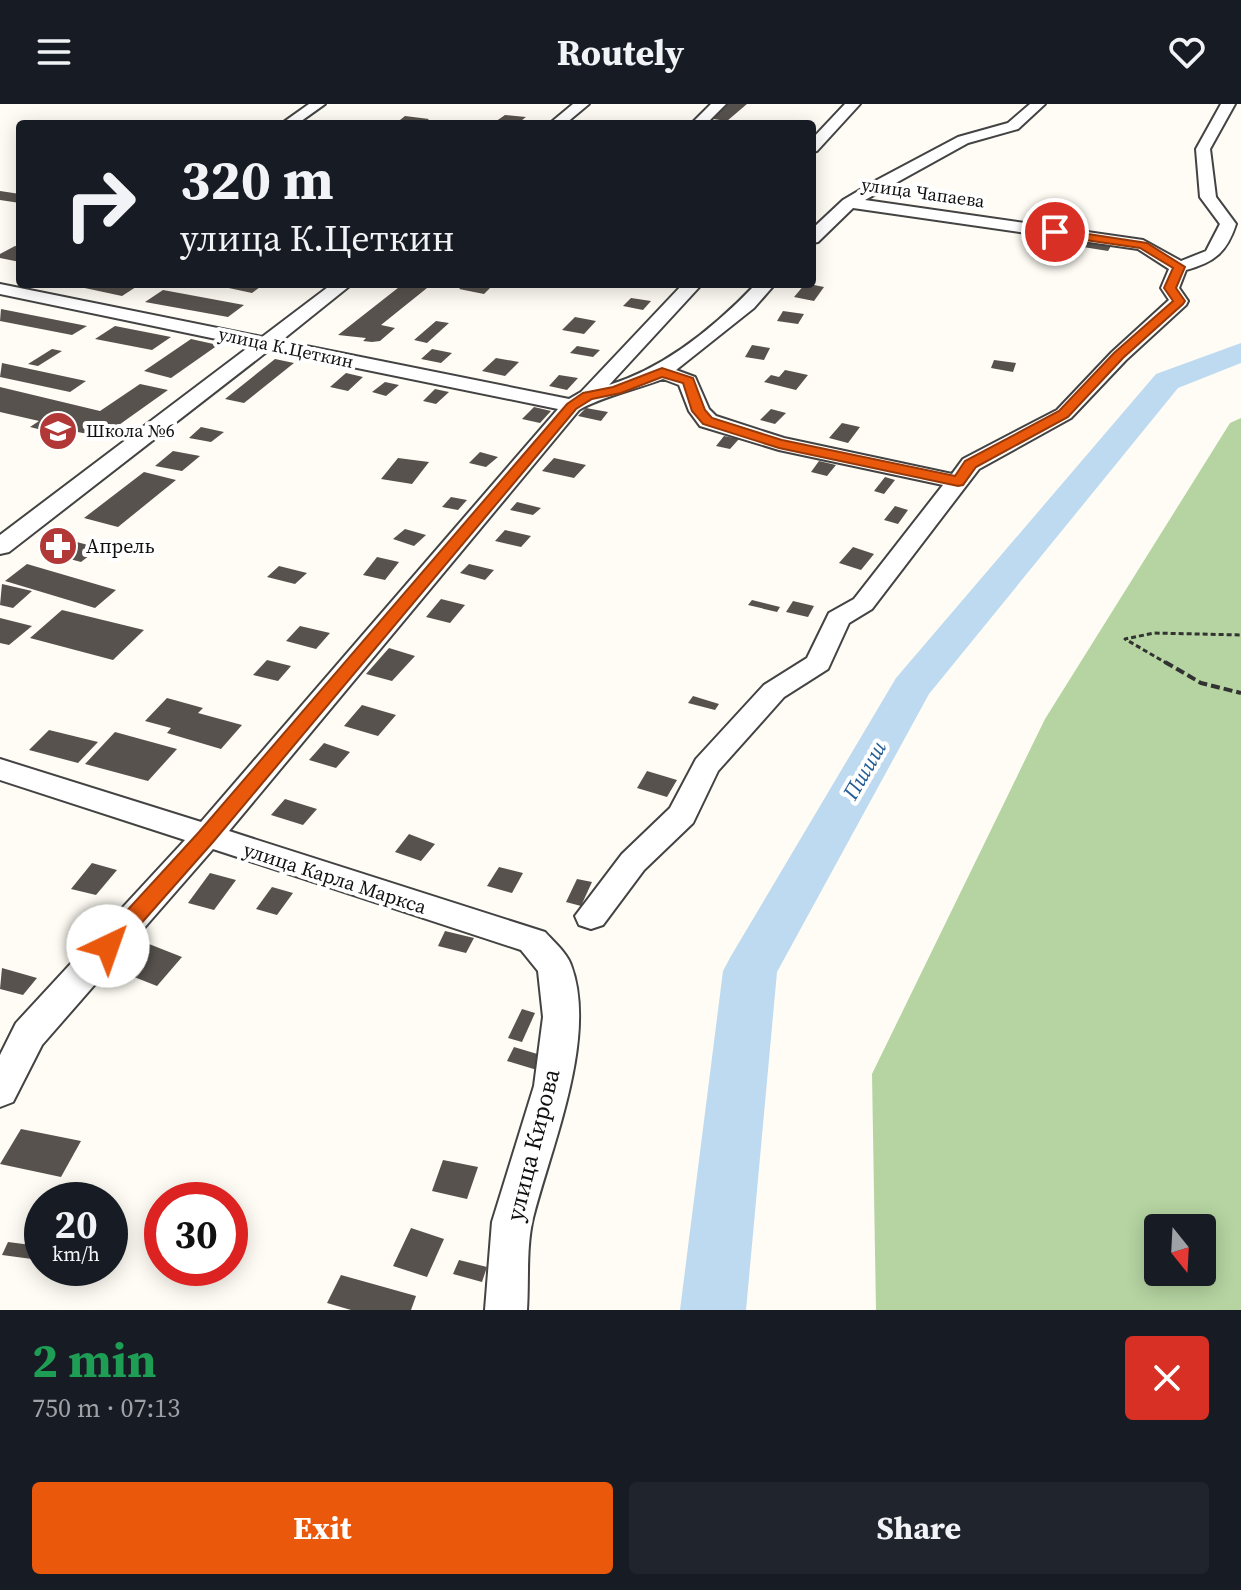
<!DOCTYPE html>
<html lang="en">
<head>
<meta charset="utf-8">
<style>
  body { margin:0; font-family:"Source Serif 4",serif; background:#20242c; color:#f1f3f6; height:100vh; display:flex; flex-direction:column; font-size:30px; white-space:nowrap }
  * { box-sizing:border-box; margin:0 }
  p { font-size:26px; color:#9ea1a6 }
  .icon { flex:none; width:44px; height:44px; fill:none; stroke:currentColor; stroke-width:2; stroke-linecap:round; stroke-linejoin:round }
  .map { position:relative; height:1206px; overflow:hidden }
  .drawer { display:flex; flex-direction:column; background:#171b24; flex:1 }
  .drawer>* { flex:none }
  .top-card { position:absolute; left:16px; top:16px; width:800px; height:168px; border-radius:8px; box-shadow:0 4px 20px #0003; background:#171b24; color:#f1f3f6; overflow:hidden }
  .needle { width:52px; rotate:162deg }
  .fabs { position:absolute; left:1144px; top:1110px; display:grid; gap:16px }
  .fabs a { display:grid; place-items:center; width:72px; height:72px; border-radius:8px; background:#171b24; box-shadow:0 4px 20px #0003; font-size:40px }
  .speed { position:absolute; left:24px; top:1078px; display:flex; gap:16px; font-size:40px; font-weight:700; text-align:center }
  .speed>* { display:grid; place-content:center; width:104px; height:104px; border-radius:50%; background:#171b24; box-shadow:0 4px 20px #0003; line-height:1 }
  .speed small { font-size:20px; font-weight:400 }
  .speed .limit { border:12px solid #d22; background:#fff; color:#111 }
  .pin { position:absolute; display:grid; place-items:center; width:68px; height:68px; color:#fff; margin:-34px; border:4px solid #fff; border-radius:50%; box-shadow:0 2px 8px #0007 }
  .me { position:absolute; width:88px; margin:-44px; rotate:42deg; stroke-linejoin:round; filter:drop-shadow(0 0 6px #0008) }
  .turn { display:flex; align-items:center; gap:28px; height:168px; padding:0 32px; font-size:36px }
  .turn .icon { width:104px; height:104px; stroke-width:2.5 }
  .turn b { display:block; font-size:56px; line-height:68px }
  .round { display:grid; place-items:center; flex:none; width:84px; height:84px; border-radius:8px; background:#20242c }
  .headline { display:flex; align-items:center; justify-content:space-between; height:136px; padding:0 32px }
  h1 { font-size:48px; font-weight:700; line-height:60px; color:#1e9e55 }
  .cta { display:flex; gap:16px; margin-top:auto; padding:16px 32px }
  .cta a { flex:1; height:92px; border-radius:8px; background:#ea580c; color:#fff; font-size:32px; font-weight:700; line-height:92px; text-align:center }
  .cta a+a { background:#20242c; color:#f1f3f6 }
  header { display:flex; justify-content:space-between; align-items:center; height:104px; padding:0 32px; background:#171b24; font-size:36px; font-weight:700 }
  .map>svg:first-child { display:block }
  .forest { fill:#b5d4a1; fill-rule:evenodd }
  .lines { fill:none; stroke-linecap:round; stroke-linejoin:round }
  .river { fill:#bedaf0; fill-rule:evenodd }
  .building { fill:#57524d }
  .minor-casing { stroke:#434343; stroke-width:4 }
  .path-far1 { stroke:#323232; stroke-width:3; stroke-dasharray:5 3; stroke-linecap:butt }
  .path { stroke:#323232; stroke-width:4; stroke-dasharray:9 4; stroke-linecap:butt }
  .minor { fill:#fff; fill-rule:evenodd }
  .route { fill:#ea580c; stroke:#983908; stroke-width:2 }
  .labels { text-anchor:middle; stroke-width:8; stroke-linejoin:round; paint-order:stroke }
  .far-street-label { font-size:18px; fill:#101010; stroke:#fff }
  .far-poi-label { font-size:18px; fill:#101010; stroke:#fff; text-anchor:start }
  .poi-label { font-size:20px; fill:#101010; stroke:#fff; text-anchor:start }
  .street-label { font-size:20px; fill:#101010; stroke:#fff }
  .water-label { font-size:22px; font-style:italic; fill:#265e95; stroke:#fff }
  .near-street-label { font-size:24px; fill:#101010; stroke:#fff }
</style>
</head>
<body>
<header><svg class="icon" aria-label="menu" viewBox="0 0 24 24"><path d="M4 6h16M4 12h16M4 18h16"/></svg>Routely<svg class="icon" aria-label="heart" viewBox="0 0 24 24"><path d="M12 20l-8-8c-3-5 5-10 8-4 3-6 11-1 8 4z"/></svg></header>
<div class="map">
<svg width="1241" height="1206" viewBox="0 0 1241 1206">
  <rect width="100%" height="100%" fill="#fefcf4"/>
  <path class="forest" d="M1241 314V1206H876L872 970 1045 615 1230 319ZM1158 1124H1202V1168H1158Z"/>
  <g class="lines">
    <polygon class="river" points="1241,239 1241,259 1178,284 929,590 777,868 746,1206 680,1206 723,867 731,852 896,574 1156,270"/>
  </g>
  <g class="building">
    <polygon points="723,0 747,0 727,17 706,14"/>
    <polygon points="505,11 526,13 517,20 492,20"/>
    <polygon points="405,12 429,15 423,20 395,20"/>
    <polygon points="0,87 20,90 20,99 0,96"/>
    <polygon points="1081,137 1111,142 1108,147 1077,142"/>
    <polygon points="15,142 20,143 20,158 0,154 0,150"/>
    <polygon points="66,180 132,180 139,181 122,192"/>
    <polygon points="210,180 244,180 260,183 252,189"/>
    <polygon points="403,180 432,180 381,221 395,224 380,237 372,238 363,237 366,234 338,231"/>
    <polygon points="465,180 475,180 491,183 484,190 459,185"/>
    <polygon points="805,180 809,180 824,183 814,197 794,193"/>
    <polygon points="163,186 244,201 228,213 145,198"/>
    <polygon points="631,194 651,197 643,206 623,202"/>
    <polygon points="1,205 87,222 72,231 0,217"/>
    <polygon points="783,207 804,210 798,220 777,217"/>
    <polygon points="575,213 596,217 584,230 562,226"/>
    <polygon points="436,217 449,219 427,239 414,236"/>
    <polygon points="115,222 171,233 152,246 95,235"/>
    <polygon points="191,235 218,241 171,274 144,267"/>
    <polygon points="752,241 770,244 764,256 745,253"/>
    <polygon points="577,242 600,246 593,253 570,249"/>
    <polygon points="52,245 62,247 38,262 28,260"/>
    <polygon points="432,245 452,249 441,259 421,255"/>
    <polygon points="496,254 519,258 505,272 482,267"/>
    <polygon points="275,255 294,259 244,299 225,295"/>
    <polygon points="994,256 1016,259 1013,268 991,264"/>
    <polygon points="2,259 86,277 70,288 0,273"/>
    <polygon points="785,266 808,271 796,286 764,278 771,271 779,273"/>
    <polygon points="346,269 363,273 348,287 330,283"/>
    <polygon points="559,271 578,274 567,286 549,282"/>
    <polygon points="385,278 399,281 386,292 372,288"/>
    <polygon points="140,280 168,286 102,333 73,327 66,332 30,323 39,317 0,308 0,283 100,307"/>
    <polygon points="435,285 449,288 436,300 423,297"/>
    <polygon points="534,303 551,307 540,319 522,315"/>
    <polygon points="586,304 608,308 601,317 578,312"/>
    <polygon points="771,305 786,309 775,320 760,316"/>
    <polygon points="842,319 860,323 848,339 829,334"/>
    <polygon points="201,323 224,328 211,338 189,334"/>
    <polygon points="724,332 739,335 730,345 716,342"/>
    <polygon points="173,347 200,352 182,367 155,362"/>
    <polygon points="480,348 498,353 486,363 469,359"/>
    <polygon points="398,354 429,358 412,380 381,375"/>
    <polygon points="554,354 586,361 574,374 542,367"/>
    <polygon points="819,357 836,361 827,372 811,368"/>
    <polygon points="144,368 176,376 118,423 84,414"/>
    <polygon points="885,373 895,376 884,390 874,387"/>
    <polygon points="451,393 467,396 458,406 442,403"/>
    <polygon points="517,398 541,404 533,411 510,406"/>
    <polygon points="895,402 908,406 898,420 884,416"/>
    <polygon points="405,425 426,431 414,442 393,435"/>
    <polygon points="505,426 531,432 521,443 495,437"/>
    <polygon points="62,434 99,444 81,458 44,448"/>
    <polygon points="853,443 874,450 861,466 839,459"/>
    <polygon points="377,453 399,458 385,476 363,471"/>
    <polygon points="27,460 116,486 95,504 5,477"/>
    <polygon points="469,460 494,466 485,476 460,469"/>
    <polygon points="279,462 307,469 295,480 267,473"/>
    <polygon points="2,480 32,487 13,504 0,501"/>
    <polygon points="441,495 465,501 450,519 426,513"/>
    <polygon points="752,496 780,503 777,508 748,501"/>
    <polygon points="793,497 814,502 808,513 786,508"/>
    <polygon points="62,506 144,526 113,556 30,534"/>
    <polygon points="0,514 32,522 9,541 0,539"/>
    <polygon points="300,522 330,529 316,545 286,537"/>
    <polygon points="389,544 415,552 392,577 366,570"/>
    <polygon points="267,556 291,562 278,577 253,571"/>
    <polygon points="693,592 719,600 715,606 688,599"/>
    <polygon points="167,594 203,604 198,609 242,621 221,645 167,629 171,624 145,617"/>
    <polygon points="362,601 396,611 378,632 344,622"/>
    <polygon points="49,626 98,638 78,659 29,646"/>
    <polygon points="115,628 177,645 148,677 85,660"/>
    <polygon points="324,639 350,648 336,664 309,656"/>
    <polygon points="647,667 677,676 667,693 637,684"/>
    <polygon points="285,695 317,705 303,721 271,711"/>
    <polygon points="409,730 435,740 421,757 395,748"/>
    <polygon points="92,759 117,766 96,791 71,785"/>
    <polygon points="499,763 523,769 512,789 487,782"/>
    <polygon points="210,769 236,776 214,806 188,799"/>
    <polygon points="577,775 592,778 581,802 566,798"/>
    <polygon points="272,783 293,789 277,811 256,805"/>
    <polygon points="445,827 474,834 466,849 438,842"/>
    <polygon points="149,840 182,853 157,882 124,869"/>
    <polygon points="2,864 37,874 23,891 0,885"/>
    <polygon points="522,905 535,909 522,938 508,934"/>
    <polygon points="514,943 544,952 537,966 507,957"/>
    <polygon points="21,1025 81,1037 61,1073 0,1060"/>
    <polygon points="443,1056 478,1063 467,1095 432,1087"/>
    <polygon points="411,1124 444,1135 427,1173 393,1162"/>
    <polygon points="8,1138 39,1142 32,1155 2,1151"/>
    <polygon points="459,1156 487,1163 482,1178 453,1170"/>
    <polygon points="341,1171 416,1192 411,1206 351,1206 327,1199"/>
  </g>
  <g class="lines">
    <g class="minor-casing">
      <g id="minor">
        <polygon points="309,0 325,0 297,20 281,20"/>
        <polygon points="573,0 589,0 565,20 549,20"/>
        <polygon points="711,0 726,0 706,20 691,20"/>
        <polygon points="845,0 860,0 817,47 812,48 812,35"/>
        <path d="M1030 0H1045L1018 25 968 39 865 96 1143 136 1181 157 1206 147 1220 120 1200 93 1196 45 1221 0H1235L1210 45 1216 93 1236 120C1227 148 1215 158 1186 166L1179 184 1188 197 1186 201 1126 256 1071 314 979 365 872 505 849 519 828 565 784 593 718 667 693 719 644 766 603 821 591 825 579 821 575 812 622 750 670 704 696 655 764 581 807 554 829 509 854 495 943 381 779 346 700 322 689 307 679 281 663 275C637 285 601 293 579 306L229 727 545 828C554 838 567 849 571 861 598 933 551 1043 533 1114 526 1143 529 1177 527 1206H485L492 1118 534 982 543 913 538 867 521 846 213 745 42 941 13 998 0 1003V951L16 919 185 736 0 676V655L201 718 558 305 269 246 9 448 0 450V431L250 242 0 190V180L262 233 332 180H352L281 237 569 295 581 288 683 180H702L609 281C665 264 716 222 756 180H775L754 204 676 266 695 273 709 305 716 312 784 334 952 370 963 355 1057 306 1112 248 1169 196 1161 184 1169 165 1138 145 853 104 818 138 812 139V125L843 96 877 76 958 33 1008 19Z"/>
      </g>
    </g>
    <polyline class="path-far1" points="1168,560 1125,535 1154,529 1241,531"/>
    <polyline class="path" points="1165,558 1201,579 1241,589"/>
    <use href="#minor" class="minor"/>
  </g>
  <polygon class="route" points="1055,125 1147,139 1185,163 1176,184 1185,197 1183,200 1123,254 1068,313 976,363 963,381 958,382 779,344 703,320 692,307 683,279 662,273 621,289 592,295 576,305 213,738 115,849 108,851 100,849 97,842 100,836 199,728 567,300 583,289 613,283 662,264 693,274 705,306 712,314 782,336 955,372 965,357 1059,307 1114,249 1173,197 1164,184 1173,164 1140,144 1051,131 1049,128"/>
  <defs>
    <g id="school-disc" transform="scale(2)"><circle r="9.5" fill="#b13836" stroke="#fff"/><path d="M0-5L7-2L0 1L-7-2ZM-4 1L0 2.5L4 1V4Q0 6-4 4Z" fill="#fff"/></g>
    <g id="pharmacy-disc" transform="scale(2)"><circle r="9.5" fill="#b13836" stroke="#fff"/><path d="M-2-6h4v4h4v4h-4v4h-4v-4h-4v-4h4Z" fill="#fff"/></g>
  </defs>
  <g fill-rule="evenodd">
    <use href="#school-disc" x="58" y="327"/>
    <use href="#pharmacy-disc" x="58" y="442"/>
  </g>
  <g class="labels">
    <g class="far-street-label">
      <text transform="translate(923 89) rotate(8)" y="6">улица Чапаева</text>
      <text transform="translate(286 244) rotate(12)" y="6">улица К.Цеткин</text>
    </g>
    <g class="far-poi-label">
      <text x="86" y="333">Школа №6</text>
    </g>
    <g class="poi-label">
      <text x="86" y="449">Апрель</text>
    </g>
    <g class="street-label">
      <text transform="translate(335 774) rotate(18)" y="7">улица Карла Маркса</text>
    </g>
    <g class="water-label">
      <text transform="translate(864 666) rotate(-60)" y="8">Пшиш</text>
    </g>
    <g class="near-street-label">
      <text transform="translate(533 1041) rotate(-76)" y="8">улица Кирова</text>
    </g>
  </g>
</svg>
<div class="fabs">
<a><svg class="needle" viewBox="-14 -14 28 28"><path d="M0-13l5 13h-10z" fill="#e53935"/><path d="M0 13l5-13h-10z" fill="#9ea1a6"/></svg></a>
</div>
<div class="speed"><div>20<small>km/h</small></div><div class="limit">30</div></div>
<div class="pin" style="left:1055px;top:128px;background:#d93025"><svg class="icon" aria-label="arrive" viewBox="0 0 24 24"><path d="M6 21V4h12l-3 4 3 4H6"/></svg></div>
<svg class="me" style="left:108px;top:842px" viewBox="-20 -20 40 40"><circle r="19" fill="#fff"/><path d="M0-13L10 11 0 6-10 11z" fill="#ea580c"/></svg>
<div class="top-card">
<div class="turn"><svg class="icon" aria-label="right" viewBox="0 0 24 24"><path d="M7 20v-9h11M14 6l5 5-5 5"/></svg><div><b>320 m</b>улица К.Цеткин</div></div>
</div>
</div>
<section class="drawer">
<div class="headline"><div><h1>2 min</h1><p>750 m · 07:13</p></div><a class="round" style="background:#d93025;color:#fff"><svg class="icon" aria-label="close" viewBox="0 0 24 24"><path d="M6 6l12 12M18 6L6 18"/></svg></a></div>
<div class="cta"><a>Exit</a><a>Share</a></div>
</section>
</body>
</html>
